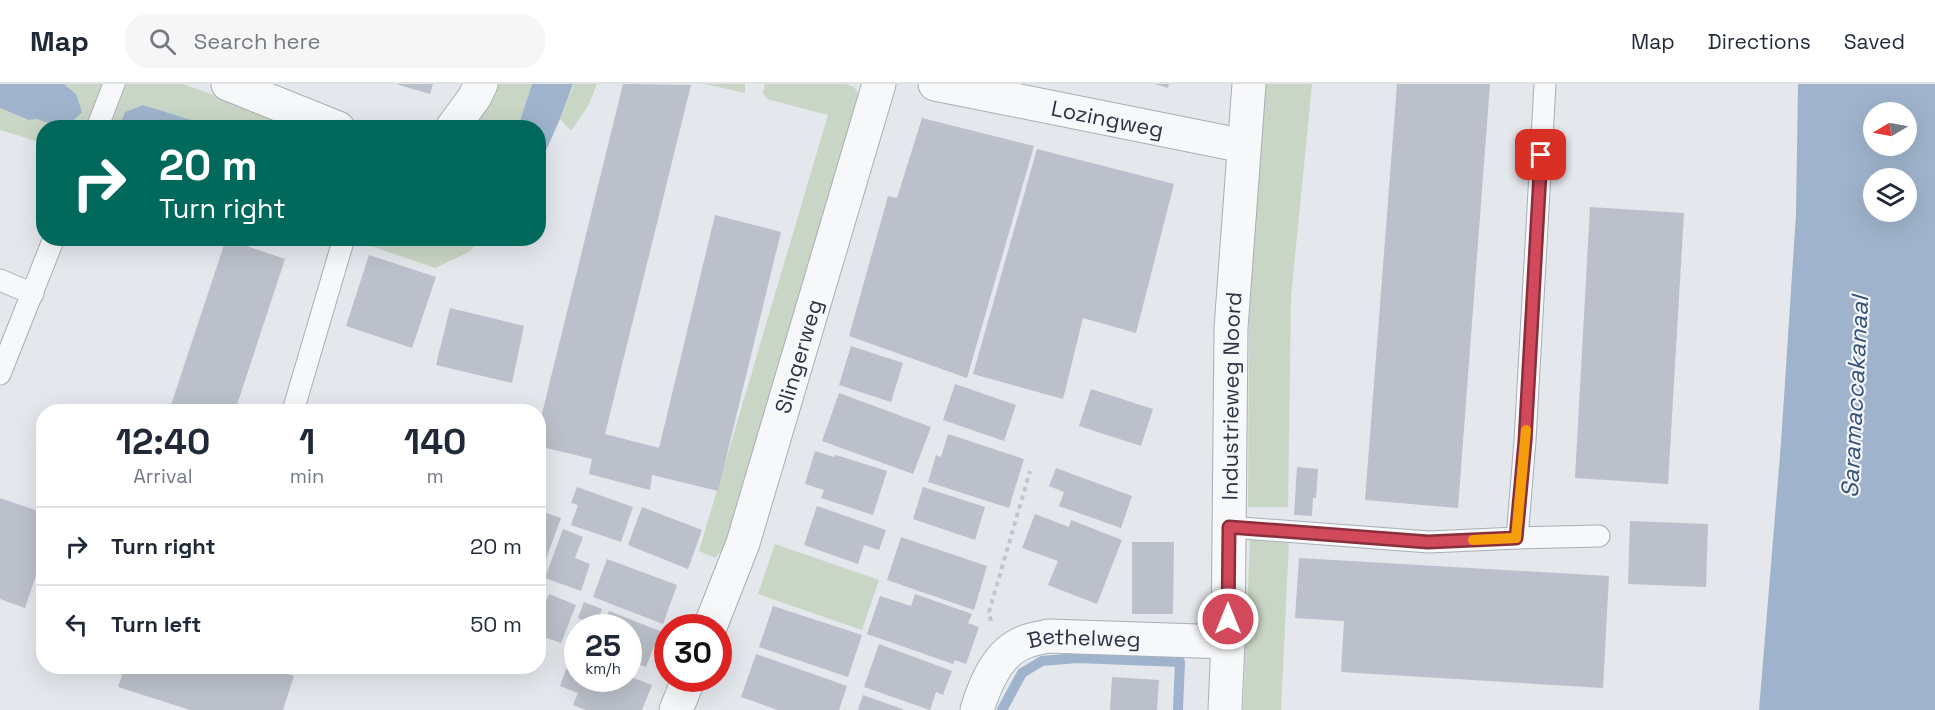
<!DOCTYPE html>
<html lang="en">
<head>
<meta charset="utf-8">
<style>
  body { margin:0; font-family:"Space Grotesk",sans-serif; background:#f6f6f7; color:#1f2937; height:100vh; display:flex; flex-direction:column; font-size:22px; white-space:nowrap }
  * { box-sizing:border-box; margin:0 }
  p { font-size:20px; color:#747a83 }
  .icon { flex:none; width:33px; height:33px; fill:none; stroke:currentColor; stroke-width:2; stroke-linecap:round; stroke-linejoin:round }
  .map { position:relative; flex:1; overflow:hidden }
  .drawer { position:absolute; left:36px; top:320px; width:510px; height:270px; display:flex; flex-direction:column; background:#fff; border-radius:24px; box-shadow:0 6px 24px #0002 }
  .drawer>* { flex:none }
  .guide { position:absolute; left:36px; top:36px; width:510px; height:126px; border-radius:24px; box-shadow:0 6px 24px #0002; background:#00695c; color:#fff; overflow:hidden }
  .needle { width:39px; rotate:260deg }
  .tools { position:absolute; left:1863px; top:18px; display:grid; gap:12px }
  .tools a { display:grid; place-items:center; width:54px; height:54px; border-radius:50%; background:#fff; box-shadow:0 6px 24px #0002; font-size:30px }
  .speed { position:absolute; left:564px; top:530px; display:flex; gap:12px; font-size:30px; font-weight:700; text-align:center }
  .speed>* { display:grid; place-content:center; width:78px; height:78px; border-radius:50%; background:#fff; box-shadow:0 6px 24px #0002; line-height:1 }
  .speed small { font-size:15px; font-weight:400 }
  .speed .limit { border:9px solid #d22; background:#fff; color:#111 }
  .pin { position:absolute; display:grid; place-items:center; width:51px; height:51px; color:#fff; margin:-26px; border-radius:12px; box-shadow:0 3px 9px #0006 }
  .me { position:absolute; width:66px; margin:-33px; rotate:0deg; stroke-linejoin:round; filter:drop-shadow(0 0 4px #0008) }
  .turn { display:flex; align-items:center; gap:21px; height:126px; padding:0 24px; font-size:27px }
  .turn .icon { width:78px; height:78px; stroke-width:2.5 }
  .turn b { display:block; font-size:42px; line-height:51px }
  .eta { display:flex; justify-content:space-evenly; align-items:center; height:102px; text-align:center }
  .eta b { font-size:36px; font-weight:800; line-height:42px }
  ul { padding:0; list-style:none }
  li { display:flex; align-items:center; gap:18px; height:78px; padding:0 24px; border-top:2px solid #e0e1e3 }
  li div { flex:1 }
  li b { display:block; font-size:22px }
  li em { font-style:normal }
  header { display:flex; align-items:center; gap:36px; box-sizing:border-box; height:84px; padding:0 30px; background:#fff; border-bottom:2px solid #e0e1e3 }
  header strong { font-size:28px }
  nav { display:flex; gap:33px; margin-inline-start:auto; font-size:21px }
  .search { width:420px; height:54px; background:#f6f6f7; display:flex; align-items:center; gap:15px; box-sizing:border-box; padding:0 21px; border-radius:24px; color:#747a83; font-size:22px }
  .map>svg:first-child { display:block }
  .green { fill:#c9d6c5 }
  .water { fill:#9fb4cc; fill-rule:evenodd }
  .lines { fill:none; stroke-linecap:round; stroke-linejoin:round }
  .stream { stroke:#9fb4cc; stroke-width:10 }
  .building { fill:#bbc0ca }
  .lane-casing { stroke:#a9aeb7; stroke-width:23 }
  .street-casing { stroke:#a9aeb7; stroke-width:35 }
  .path { stroke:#c2c5cb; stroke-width:4; stroke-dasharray:4.5 4.5; stroke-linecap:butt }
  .lane { stroke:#f7f8fa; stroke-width:21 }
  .street { stroke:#f7f8fa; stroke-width:33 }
  .route-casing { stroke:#882f3b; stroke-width:15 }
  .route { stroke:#d1495b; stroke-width:10 }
  .slow { stroke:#f59e0b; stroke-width:10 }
  .labels { text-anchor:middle; stroke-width:4.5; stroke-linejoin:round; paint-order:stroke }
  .street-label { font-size:22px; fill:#2b3445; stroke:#f4f6f9 }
  .water-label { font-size:24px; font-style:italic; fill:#34527a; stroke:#f4f6f9 }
</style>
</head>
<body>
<header>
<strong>Map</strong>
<div class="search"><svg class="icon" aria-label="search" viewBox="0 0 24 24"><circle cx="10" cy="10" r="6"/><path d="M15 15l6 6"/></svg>Search here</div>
<nav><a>Map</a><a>Directions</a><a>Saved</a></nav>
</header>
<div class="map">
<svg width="1935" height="626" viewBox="0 0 1935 626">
  <rect width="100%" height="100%" fill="#e4e7ec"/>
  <g class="green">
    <polygon points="64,0 109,0 92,43 44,44 43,59 0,46 0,24 27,36 37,35 50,40 76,10"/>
    <polygon points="126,0 183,0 304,43 214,43 143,21 125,28 119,43 110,44"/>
    <polygon points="494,0 532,0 518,43 469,44"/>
    <polygon points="574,0 597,0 588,22 571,47 560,35"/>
    <polygon points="705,0 745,0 745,9"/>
    <polygon points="765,0 846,0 854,3 860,12 729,457 715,474 699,467 828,31 767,15 763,9"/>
    <polygon points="1266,0 1312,0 1291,213 1288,423 1248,423 1249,229 1258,76"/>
    <polygon points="367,155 367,154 477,155 471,167 435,184 368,161"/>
    <polygon points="1250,454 1289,457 1281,626 1243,626"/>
    <polygon points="775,460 879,496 862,546 758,510"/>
  </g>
  <g class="water">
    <polygon points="0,0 64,0 76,10 82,28 71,39 50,40 37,35 28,36 0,24"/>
    <polygon points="532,0 573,0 560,35 539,82 538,44 518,43"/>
    <path d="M1798 0H1935V626H1759L1781 359 1796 130ZM1874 28H1906V62H1874ZM1874 94H1906V128H1874Z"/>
    <polygon points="143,21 214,43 119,43 125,28"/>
  </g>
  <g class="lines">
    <polyline class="stream" points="1002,626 1022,589 1042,577 1077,574 1180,578 1178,626"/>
  </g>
  <g class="building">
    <polygon points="396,0 433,0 430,10"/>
    <polygon points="623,0 691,1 605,350 659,364 715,131 781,148 718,407 652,391 650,406 589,390 592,375 538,362 538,346"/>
    <polygon points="1155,0 1169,0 1168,4"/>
    <polygon points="1397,0 1490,0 1458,424 1365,416"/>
    <polygon points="922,34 1034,62 967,294 849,252 888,112 897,114"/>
    <polygon points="1037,65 1174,100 1136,249 1083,234 1063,315 973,290"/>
    <polygon points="1590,123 1684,129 1668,400 1575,394"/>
    <polygon points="226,155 285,175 235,327 169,327"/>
    <polygon points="369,171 436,193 412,264 346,242"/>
    <polygon points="450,224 524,242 512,299 436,281"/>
    <polygon points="851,262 903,279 891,318 839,301"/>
    <polygon points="955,300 1016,321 1004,357 943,336"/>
    <polygon points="1091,305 1153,325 1141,362 1079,342"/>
    <polygon points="839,309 931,343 913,390 822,357"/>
    <polygon points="948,350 1024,375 1009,424 928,398 936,371 941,373"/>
    <polygon points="815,367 834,373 836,371 887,387 873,431 821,414 824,406 805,400"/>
    <polygon points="1297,383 1318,385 1316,414 1313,414 1312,432 1294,431"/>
    <polygon points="1056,384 1132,412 1121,444 1059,422 1064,408 1049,402"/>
    <polygon points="577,403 633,423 621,458 571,441 578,421 571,419"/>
    <polygon points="923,403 985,423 975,456 913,435"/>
    <polygon points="0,414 44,429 44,467 25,524 0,515"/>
    <polygon points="817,422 886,446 879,466 864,461 858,480 804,461"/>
    <polygon points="642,423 702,446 688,485 628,461"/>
    <polygon points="538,426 561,434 539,494 538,494"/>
    <polygon points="1035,430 1069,443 1071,436 1122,456 1097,520 1048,501 1058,477 1022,464"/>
    <polygon points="1630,437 1708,440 1706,503 1628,500"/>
    <polygon points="563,445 583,453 575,474 590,480 581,507 545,494"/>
    <polygon points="901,453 987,482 974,526 887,496"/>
    <polygon points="1132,458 1174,458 1173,530 1132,530"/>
    <polygon points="1299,474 1609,492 1603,604 1341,588 1344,537 1295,534"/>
    <polygon points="607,475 677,501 663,540 593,513"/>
    <polygon points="549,510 576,521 561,559 538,551 538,536"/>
    <polygon points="915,510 972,530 968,539 979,543 966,580 955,576 953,580 867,550 880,512 911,522"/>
    <polygon points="584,518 602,525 596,541 578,534"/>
    <polygon points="773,522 862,551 848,593 759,563"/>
    <polygon points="609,527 660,547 646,583 628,577 628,543 603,543"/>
    <polygon points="879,560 952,587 943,611 936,608 930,626 864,603"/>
    <polygon points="572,569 578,572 578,594 628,594 628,592 652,601 642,626 586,626 573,621 578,609 560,602"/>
    <polygon points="756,570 847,602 839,626 778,626 741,613"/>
    <polygon points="125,582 264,582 294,592 283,626 190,626 118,603"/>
    <polygon points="1112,593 1159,596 1157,626 1110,626"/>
    <polygon points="863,611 905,626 858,626"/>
  </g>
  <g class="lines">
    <g class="lane-casing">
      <g id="lane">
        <polyline points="97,44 114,0"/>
        <polyline points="0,196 33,210"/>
        <polyline points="0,290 54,154"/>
        <polyline points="293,327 344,154"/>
        <polyline points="1229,443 1429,458 1517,454 1525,357 1545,0"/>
        <polyline points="1517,454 1599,452"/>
      </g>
    </g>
    <g class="street-casing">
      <g id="street">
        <polyline points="228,0 338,44"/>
        <path id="s1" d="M935 0 1244 62"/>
        <polyline points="452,44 474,14 481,0"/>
        <path id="s2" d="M710 543 743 459 879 0"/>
        <polyline points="676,626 689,594"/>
        <path id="s3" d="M977 626C985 600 998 567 1025 558 1032 555 1041 554 1048 552L1228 558"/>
        <path id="s4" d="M1225 626 1228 558 1231 244 1249 0"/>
      </g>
    </g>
    <polyline class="path" points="991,537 989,528 1030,387"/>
    <use href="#lane" class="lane"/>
    <use href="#street" class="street"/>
  </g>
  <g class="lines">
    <g class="route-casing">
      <polyline id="route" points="1228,535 1229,443 1428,458 1516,454 1525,357 1541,71"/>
    </g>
    <use href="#route" class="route"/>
    <polyline class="slow" points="1473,456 1516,454 1526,346"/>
  </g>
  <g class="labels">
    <g class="street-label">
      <text dy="8" stroke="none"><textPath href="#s1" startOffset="176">Lozingweg</textPath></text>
      <text dy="8" stroke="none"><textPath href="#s2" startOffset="285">Slingerweg</textPath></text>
      <text dy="8" stroke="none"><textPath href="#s4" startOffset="314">Industrieweg Noord</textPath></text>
      <text dy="8" stroke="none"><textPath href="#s3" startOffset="146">Bethelweg</textPath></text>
    </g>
    <g class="water-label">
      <text transform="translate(1855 313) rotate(-87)" y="8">Saramaccakanaal</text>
    </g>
  </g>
</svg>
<div class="tools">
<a><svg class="needle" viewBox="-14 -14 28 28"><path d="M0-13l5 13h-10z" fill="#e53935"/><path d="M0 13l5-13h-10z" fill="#747a83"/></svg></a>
<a><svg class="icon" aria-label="layers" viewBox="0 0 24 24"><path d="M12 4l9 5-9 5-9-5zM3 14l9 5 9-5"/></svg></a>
</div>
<div class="speed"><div>25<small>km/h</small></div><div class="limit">30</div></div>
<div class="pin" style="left:1541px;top:71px;background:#d93025"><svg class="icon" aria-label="arrive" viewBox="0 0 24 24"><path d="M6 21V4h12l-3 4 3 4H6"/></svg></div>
<svg class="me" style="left:1228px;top:535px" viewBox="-20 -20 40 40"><circle r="17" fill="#d1495b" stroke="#fff" stroke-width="3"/><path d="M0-11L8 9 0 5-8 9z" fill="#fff"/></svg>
<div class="guide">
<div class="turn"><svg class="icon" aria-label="right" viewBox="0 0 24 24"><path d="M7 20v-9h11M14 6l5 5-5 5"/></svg><div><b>20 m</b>Turn right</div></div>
</div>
<section class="drawer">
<div class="eta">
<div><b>12:40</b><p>Arrival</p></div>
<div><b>1</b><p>min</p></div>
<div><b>140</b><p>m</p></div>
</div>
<ul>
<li><svg class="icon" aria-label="right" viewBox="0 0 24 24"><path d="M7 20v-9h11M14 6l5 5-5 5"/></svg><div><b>Turn right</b></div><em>20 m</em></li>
<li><svg class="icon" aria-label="left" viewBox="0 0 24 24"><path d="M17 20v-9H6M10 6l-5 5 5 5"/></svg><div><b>Turn left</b></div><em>50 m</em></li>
</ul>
</section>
</div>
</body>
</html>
